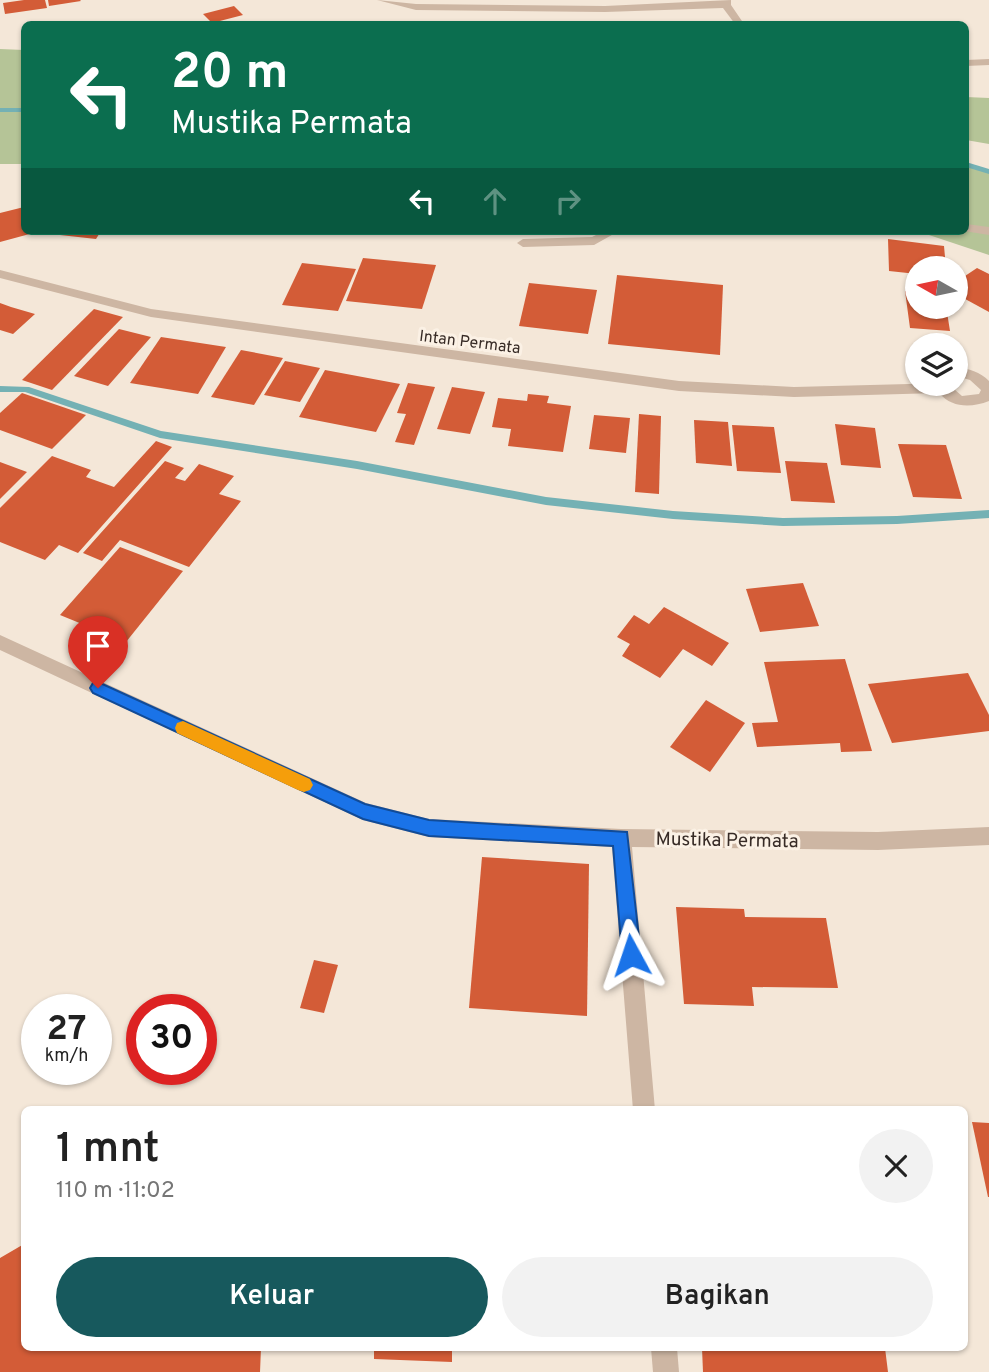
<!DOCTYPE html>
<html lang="id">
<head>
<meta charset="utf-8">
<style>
  body { margin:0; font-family:Overpass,sans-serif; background:#f2f2f2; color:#222; height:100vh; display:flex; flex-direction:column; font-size:26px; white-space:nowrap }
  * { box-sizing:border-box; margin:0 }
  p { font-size:23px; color:#767676 }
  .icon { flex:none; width:38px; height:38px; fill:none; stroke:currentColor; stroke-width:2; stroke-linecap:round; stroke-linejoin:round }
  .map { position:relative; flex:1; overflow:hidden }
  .drawer { position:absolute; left:21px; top:1106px; width:947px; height:245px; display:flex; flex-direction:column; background:#fff; border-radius:10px; box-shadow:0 2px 5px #0004 }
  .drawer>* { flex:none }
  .banner { position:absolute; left:21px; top:21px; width:948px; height:214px; border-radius:10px; box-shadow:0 2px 5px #0004; background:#0b6e4f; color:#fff; overflow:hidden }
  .needle { width:46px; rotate:279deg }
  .buttons { position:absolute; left:905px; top:256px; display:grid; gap:14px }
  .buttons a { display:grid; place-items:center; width:63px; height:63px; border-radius:50%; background:#fff; box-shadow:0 2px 5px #0004; font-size:35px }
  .speed { position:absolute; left:21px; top:994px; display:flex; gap:14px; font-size:35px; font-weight:700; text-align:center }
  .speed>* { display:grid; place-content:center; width:91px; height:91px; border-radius:50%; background:#fff; box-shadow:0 2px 5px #0004; line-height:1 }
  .speed small { font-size:18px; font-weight:400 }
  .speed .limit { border:10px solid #d22; background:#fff; color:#111 }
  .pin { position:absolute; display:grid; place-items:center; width:60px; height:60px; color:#fff; margin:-72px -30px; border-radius:50% 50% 50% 0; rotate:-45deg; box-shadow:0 0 7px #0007 }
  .pin .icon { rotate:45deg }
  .me { position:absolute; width:77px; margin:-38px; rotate:355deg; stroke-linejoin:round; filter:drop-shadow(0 0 5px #0008) }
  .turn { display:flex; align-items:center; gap:24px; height:147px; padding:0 35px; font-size:32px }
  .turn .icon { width:91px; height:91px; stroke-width:2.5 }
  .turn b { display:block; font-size:49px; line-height:60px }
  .lanes { display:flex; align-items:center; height:66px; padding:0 35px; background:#0003; justify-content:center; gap:35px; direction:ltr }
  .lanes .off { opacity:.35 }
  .round { display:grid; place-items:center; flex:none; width:74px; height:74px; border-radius:37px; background:#f2f2f2 }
  .summary { display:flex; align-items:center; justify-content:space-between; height:119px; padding:0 35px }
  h1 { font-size:42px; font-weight:600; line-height:52px }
  .button { display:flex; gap:14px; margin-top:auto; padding:14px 35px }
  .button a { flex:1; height:80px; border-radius:42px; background:#17595d; color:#fff; font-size:28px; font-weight:600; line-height:80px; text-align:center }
  .button a+a { background:#f2f2f2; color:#222 }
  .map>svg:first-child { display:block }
  .green { fill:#b5c497 }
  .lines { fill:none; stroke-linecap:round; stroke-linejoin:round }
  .stream { fill:#74b1b4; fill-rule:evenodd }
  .building { fill:#d35c37 }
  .lane { fill:#cdb6a3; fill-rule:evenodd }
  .street { fill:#cdb6a3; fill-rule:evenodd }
  .route { fill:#1a73e8; stroke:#114b97; stroke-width:2 }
  .slow { fill:#f59e0b }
  .labels { text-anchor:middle; stroke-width:6; stroke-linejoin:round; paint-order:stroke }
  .far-street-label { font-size:16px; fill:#372b26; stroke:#fbf1e5 }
  .street-label { font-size:19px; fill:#372b26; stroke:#fbf1e5 }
</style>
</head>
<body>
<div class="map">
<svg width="989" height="1372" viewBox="0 0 989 1372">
  <rect width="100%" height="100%" fill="#f4e7d8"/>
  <g class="green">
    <polygon points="0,49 24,50 24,164 0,164"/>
    <polygon points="966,97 989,98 989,144 966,140"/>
    <polygon points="966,163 989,172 989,255 917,231 966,231"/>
  </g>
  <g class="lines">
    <g class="stream">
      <rect x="0" y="108" width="24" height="4"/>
      <polygon points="966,162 989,169 989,174 966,167"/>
      <polygon points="0,386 29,387 161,431 357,461 546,497 673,511 783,518 897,516 989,510 989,518 897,524 783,526 673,519 546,505 357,469 160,438 25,392 0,392"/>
    </g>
  </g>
  <g class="building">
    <polygon points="24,0 45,0 47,8 5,14 3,3"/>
    <polygon points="48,0 80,0 81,1 49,6"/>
    <polygon points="234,6 243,15 212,23 203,14"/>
    <polygon points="24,207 24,231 37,232 0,242 0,213"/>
    <polygon points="53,231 101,231 96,239 51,234"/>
    <polygon points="888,239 944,246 946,268 917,268 917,274 889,271"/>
    <polygon points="363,258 436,265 422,309 346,301"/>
    <polygon points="302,263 356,269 338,311 282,305"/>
    <polygon points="977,268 989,274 989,312 956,294 956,282"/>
    <polygon points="617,275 723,285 720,355 608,344"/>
    <polygon points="529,283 597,290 588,334 519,326"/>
    <polygon points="905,291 917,292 917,306 946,306 950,331 910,328"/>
    <polygon points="0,303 11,307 35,314 13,334 0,330"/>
    <polygon points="94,309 123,317 52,390 22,380"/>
    <polygon points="119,329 151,337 108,386 74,376"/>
    <polygon points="161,337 226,347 198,394 130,383"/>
    <polygon points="241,350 283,358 254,405 211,397"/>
    <polygon points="285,361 320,368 300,402 264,395"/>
    <polygon points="325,370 400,384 376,432 299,417"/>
    <polygon points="408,383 435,387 414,445 395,442 406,414 397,413"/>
    <polygon points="452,387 485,392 470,434 437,429"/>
    <polygon points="22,393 86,415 52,449 0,430 0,413"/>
    <polygon points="528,394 549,396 547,403 571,406 563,452 508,446 511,429 492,427 498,398 527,401"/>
    <polygon points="639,414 661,416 659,494 635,492"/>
    <polygon points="594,415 630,418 626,453 589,449"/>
    <polygon points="694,420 728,422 732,466 696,463"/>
    <polygon points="835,424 875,428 881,468 841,465"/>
    <polygon points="732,425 774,427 781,473 737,471"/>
    <polygon points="156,441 172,447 78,553 59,545 45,560 0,542 0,508 52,456 91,470 86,477 114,487"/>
    <polygon points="898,444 946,445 962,499 913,497"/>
    <polygon points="165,461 184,468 175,478 185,481 199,464 234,476 219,494 241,501 189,567 120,540 102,561 83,553"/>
    <polygon points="785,461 827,463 835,503 791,501"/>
    <polygon points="0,462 27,472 0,499"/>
    <polygon points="120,547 183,571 126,642 60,615"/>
    <polygon points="803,583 819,626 760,632 746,589"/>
    <polygon points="664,607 729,643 712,666 683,649 660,678 622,656 630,644 617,637 634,615 649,624"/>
    <polygon points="845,659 872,751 841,752 840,743 757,747 752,723 778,722 764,662"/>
    <polygon points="968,673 989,715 989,731 892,743 868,684"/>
    <polygon points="706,700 745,723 710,772 670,747"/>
    <polygon points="482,857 589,864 587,1016 469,1008"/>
    <polygon points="676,907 744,909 745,917 826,918 838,988 752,987 754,1006 684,1004"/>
    <polygon points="314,960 338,965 324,1013 300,1008"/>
    <polygon points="972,1122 989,1123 989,1197 988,1197"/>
    <polygon points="24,1244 24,1348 261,1348 260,1372 0,1372 0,1258"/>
    <polygon points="374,1348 452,1348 452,1362 374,1359"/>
    <polygon points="702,1348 885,1348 888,1372 703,1372"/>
  </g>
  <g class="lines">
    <g class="lane">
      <polygon points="966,224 989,227 989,235 964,231 966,231"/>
      <polygon points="604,231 619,231 594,245 523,247 517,243 523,239 592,237"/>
    </g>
    <g class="street">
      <polygon points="377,0 416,4 605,6 731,0 731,5 744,24 735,24 723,8 605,12 416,10"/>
      <polygon points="989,59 989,65 966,66 966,60"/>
      <path d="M0 270 151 309 679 381 794 387 947 383 962 396 979 394 981 390 970 380 956 376V368C969 368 980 372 989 381V401C971 408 952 408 939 393L794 397 679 391 151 317 0 278Z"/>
      <polygon points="0,635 366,803 429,819 621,829 878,832 989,827 989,845 878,850 632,847 655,1110 633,1110 612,847 429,837 363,820 0,650"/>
      <polygon points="651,1348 677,1348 679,1372 653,1372"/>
    </g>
  </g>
  <polygon class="route" points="98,682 365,804 429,820 627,832 641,955 638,962 631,965 625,962 622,955 613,846 429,836 363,819 93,693 90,688 93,683"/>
  <polygon class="slow" points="183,721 310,779 313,785 310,790 304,792 298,790 177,733 175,728 177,723"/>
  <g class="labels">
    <g class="far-street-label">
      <text transform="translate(470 341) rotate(7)" y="6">Intan Permata</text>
    </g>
    <g class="street-label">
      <text transform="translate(727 839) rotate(1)" y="7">Mustika Permata</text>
    </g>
  </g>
</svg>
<div class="buttons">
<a><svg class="needle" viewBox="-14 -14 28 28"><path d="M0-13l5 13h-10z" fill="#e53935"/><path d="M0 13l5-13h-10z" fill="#767676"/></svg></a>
<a><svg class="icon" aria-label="layers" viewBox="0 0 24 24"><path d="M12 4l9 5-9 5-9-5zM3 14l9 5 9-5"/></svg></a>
</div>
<div class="speed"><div>27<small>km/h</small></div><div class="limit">30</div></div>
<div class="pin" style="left:98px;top:688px;background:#d93025"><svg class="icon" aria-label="arrive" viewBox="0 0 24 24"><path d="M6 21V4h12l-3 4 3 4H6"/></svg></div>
<svg class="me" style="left:631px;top:955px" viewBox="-20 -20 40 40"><path d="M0-17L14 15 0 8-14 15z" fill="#1a73e8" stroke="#fff" stroke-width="4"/></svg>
<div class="banner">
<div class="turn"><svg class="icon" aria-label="left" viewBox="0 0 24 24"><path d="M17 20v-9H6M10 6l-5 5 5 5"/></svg><div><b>20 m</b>Mustika Permata</div></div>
<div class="lanes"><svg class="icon" aria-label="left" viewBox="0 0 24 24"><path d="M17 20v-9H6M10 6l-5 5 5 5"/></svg><svg class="icon off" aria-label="ahead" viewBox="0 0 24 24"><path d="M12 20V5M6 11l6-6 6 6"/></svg><svg class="icon off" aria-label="right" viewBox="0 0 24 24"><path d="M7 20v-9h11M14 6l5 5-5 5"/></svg></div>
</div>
<section class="drawer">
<div class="summary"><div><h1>1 mnt</h1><p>110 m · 11:02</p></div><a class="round"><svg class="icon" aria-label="close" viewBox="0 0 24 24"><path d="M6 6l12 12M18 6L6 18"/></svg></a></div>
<div class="button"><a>Keluar</a><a>Bagikan</a></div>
</section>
</div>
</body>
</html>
